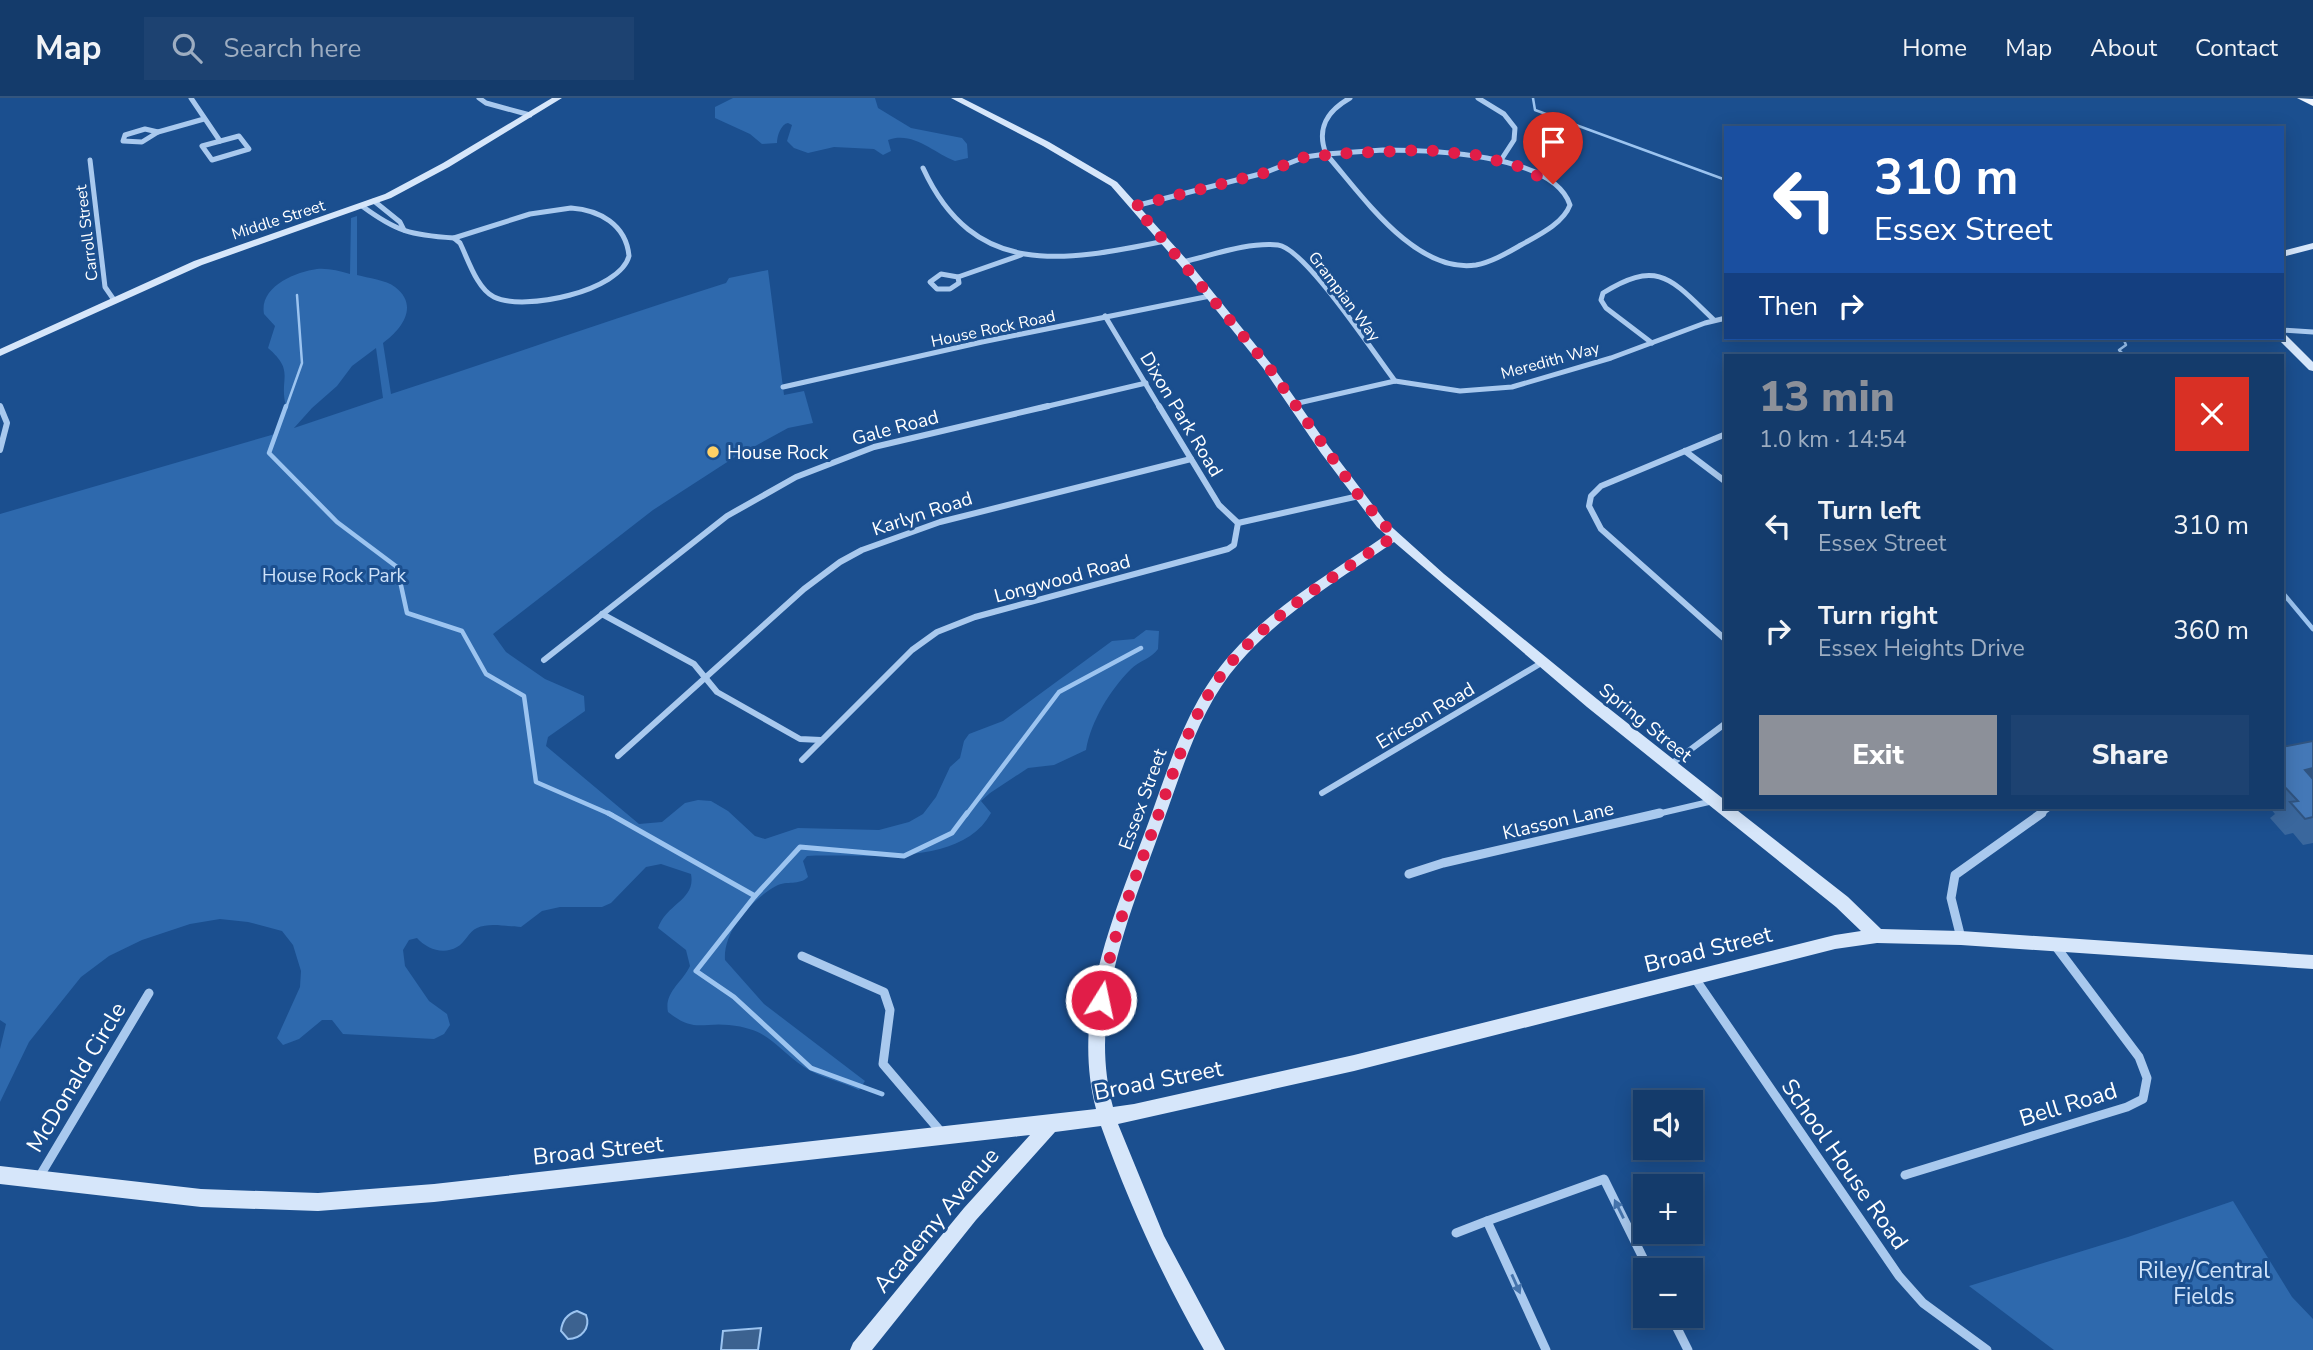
<!DOCTYPE html>
<html lang="en">
<head>
<meta charset="utf-8">
<style>
  body { margin:0; font-family:"Nunito Sans",sans-serif; background:#1d4271; color:#f1f3f6; height:100vh; display:flex; flex-direction:column; font-size:26px; white-space:nowrap }
  * { box-sizing:border-box; margin:0 }
  p { font-size:23px; color:#9dadc1 }
  .icon { flex:none; width:38px; height:38px; fill:none; stroke:currentColor; stroke-width:2; stroke-linecap:round; stroke-linejoin:round }
  .map { position:relative; flex:1; overflow:hidden }
  .drawer { position:absolute; left:1724px; top:256px; width:560px; height:455px; display:flex; flex-direction:column; background:#143b6b; border-radius:0px; box-shadow:0 4px 18px #0003,0 0 0 2px #33557e }
  .drawer>* { flex:none }
  .guide { position:absolute; left:1724px; top:28px; width:560px; height:214px; border-radius:0px; box-shadow:0 4px 18px #0003,0 0 0 2px #33557e; background:#1a4fa0; color:#fff; overflow:hidden }
  .buttons { position:absolute; left:1633px; top:992px; display:grid; gap:14px }
  .buttons a { display:grid; place-items:center; width:70px; height:70px; border-radius:0px; background:#143b6b; box-shadow:0 4px 18px #0003,0 0 0 2px #33557e; font-size:35px }
  .pin { position:absolute; display:grid; place-items:center; width:60px; height:60px; color:#fff; margin:-72px -30px; border-radius:50% 50% 50% 0; rotate:-45deg; box-shadow:0 0 7px #0007 }
  .pin .icon { rotate:45deg }
  .me { position:absolute; width:77px; margin:-38px; rotate:10deg; stroke-linejoin:round; filter:drop-shadow(0 0 5px #0008) }
  .turn { display:flex; align-items:center; gap:24px; height:147px; padding:0 35px; font-size:32px }
  .turn .icon { width:91px; height:91px; stroke-width:2.5 }
  .turn b { display:block; font-size:49px; line-height:60px }
  .then { display:flex; align-items:center; height:66px; padding:0 35px; background:#0003; gap:14px; font-size:26px }
  .round { display:grid; place-items:center; flex:none; width:74px; height:74px; border-radius:0px; background:#1d4271 }
  .headline { display:flex; align-items:center; justify-content:space-between; height:119px; padding:0 35px }
  h1 { font-size:42px; font-weight:800; line-height:52px; color:#8c9099 }
  .action { display:flex; gap:14px; margin-top:auto; padding:14px 35px }
  .action a { flex:1; height:80px; border-radius:0px; background:#8c9099; color:#fff; font-size:28px; font-weight:800; line-height:80px; text-align:center }
  .action a+a { background:#1d4271; color:#f1f3f6 }
  ul { padding:0; list-style:none }
  li { display:flex; align-items:center; gap:21px; height:105px; padding:0 35px }
  li div { flex:1 }
  li b { display:block; font-size:26px }
  li em { font-style:normal }
  header { display:flex; align-items:center; gap:42px; box-sizing:border-box; height:98px; padding:0 35px; background:#143b6b; border-bottom:2px solid #33557e }
  header strong { font-size:33px }
  nav { display:flex; gap:38px; margin-inline-start:auto; font-size:24px }
  .search { width:490px; height:63px; background:#1d4271; display:flex; align-items:center; gap:18px; box-sizing:border-box; padding:0 24px; border-radius:0px; color:#9dadc1; font-size:26px }
  .map>svg:first-child { display:block }
  .green { fill:#2e69ad; fill-rule:evenodd }
  .water { fill:#3c6290; stroke:#9cc4f0; stroke-width:2 }
  .lines { fill:none; stroke-linecap:round; stroke-linejoin:round }
  .stream-far2 { stroke:#9cc4f0; stroke-width:2.5 }
  .stream-far1 { stroke:#9cc4f0; stroke-width:4.5 }
  .stream { stroke:#9cc4f0; stroke-width:5 }
  .street-far2 { stroke:#a9c9ee; stroke-width:5 }
  .street-far1 { stroke:#a9c9ee; stroke-width:6 }
  .street { stroke:#a9c9ee; stroke-width:9 }
  .secondary { fill:#d6e6fa; fill-rule:evenodd }
  .primary { fill:#f0f6ff; fill-rule:evenodd }
  .wall { fill:#3a679d }
  .shaded-wall { fill:#305480 }
  .building { fill:#4478b7; stroke:#305480; stroke-width:2 }
  .oneway { fill:#4674ac }
  .route { stroke:#e11d48; stroke-width:12; stroke-dasharray:0 21.6 }
  .poi-dot { fill:#ffd166; stroke:#1b4f8f; stroke-width:2.5 }
  .labels { text-anchor:middle; stroke-width:6; stroke-linejoin:round; paint-order:stroke }
  .far-street-label { font-size:16px; fill:#fff; stroke:#1b4f8f }
  .street-label { font-size:19px; fill:#fff; stroke:#1b4f8f }
  .poi-label { font-size:19px; fill:#fff; stroke:#1b4f8f; text-anchor:start }
  .park-label { font-size:19px; fill:#cfe3fa; stroke:#1b4f8f }
  .near-street-label { font-size:23px; fill:#fff; stroke:#1b4f8f }
  .near-park-label { font-size:23px; fill:#cfe3fa; stroke:#1b4f8f }
</style>
</head>
<body>
<header>
<strong>Map</strong>
<div class="search"><svg class="icon" aria-label="search" viewBox="0 0 24 24"><circle cx="10" cy="10" r="6"/><path d="M15 15l6 6"/></svg>Search here</div>
<nav><a>Home</a><a>Map</a><a>About</a><a>Contact</a></nav>
</header>
<div class="map">
<svg width="2313" height="1252" viewBox="0 0 2313 1252">
  <rect width="100%" height="100%" fill="#1b4f8f"/>
  <g class="green">
    <path d="M733 0H875L878 10 911 30 962 40 967 46 968 60 955 63C933 55 914 33 888 42L891 53 883 57 874 51 834 49 808 55 794 50 787 43 792 27 788 25C781 26 777 38 777 45L762 46 750 36 715 20V9Z"/>
    <path d="M357 118V177C368 180 386 182 395 189 420 208 401 232 383 245L391 296C503 260 614 220 726 185L729 180 768 172 784 297 804 293 813 325 788 330 735 359 653 412 493 536 506 554 545 581 584 598 585 613 548 639 546 648 639 726 662 724 685 705 698 702 711 703 728 713 755 738 765 741 798 730 879 732 909 724 923 716 936 699 950 669 960 660 964 643 969 636 1003 623 1112 543 1134 541 1146 532 1159 533 1158 551C1152 560 1139 563 1131 571 1110 592 1091 623 1086 652L1054 667 1028 670 990 695 981 703 991 715C961 771 861 755 807 758L803 763 808 779C799 788 787 782 776 788 751 802 723 833 725 862L764 906 865 983 859 992C841 983 820 980 804 969 774 949 770 931 729 927 702 924 694 935 668 914 664 894 682 885 690 868L686 852 658 830C667 805 696 802 691 776L661 766 646 769 611 805 602 809H560L542 813 521 829C508 829 490 824 477 830 469 833 465 845 457 849 443 857 427 851 417 840L409 842 403 852 405 868 429 903 447 916 450 927 444 936 434 941 343 936 332 922H322L299 941 283 947 277 940 300 889 301 873 293 847 282 833 248 824 220 821 190 826 142 842 109 858 81 879 29 944 0 1004V951L6 926 0 922V416L275 336 287 312C277 280 297 275 268 250L275 228 264 216C259 189 295 174 317 171 328 170 339 173 350 176L351 120ZM376 250 383 300 294 330 312 310 337 288 352 268Z"/>
    <polygon points="2233,1103 2292,1199 2313,1221 2313,1252 2054,1252 1969,1188 2128,1139"/>
  </g>
  <g class="water">
    <path d="M577 1213 586 1217C591 1230 581 1241 568 1241L561 1233C562 1222 567 1216 577 1213Z"/>
    <polygon points="761,1230 758,1252 721,1252 723,1233"/>
  </g>
  <g class="lines">
    <g class="stream-far2">
      <polyline points="1533,0 1535,12 1726,82"/>
      <polyline points="2123,240 2126,247 2119,252 2124,257"/>
      <polyline points="286,310 302,265 297,197"/>
    </g>
    <g class="stream-far1">
      <polyline points="286,308 269,355 337,424 397,469 407,515 462,533 486,576 524,598 536,684 612,717"/>
      <polyline points="2282,494 2313,531"/>
      <polyline points="966,717 1059,594 1141,550"/>
    </g>
    <g class="stream">
      <polyline points="608,715 755,798"/>
      <polyline points="882,996 811,970 734,899 696,873 755,798 800,749 904,758 952,735 967,715"/>
    </g>
    <g class="street-far2">
      <polyline points="191,0 220,43"/>
      <polyline points="479,0 486,5 530,17"/>
      <polyline points="1478,0 1504,16 1515,30 1514,42 1501,62"/>
      <polygon points="145,31 158,34 142,44 123,43 125,37"/>
      <polyline points="158,34 204,21"/>
      <polygon points="239,38 249,51 212,62 202,48"/>
      <path d="M1383 52C1427 52 1553 55 1570 107 1563 126 1537 138 1521 147 1507 155 1492 164 1476 167 1415 176 1362 97 1326 56Z"/>
      <path d="M1326 56C1316 30 1327 13 1350 0"/>
      <polyline points="90,62 105,189 114,202"/>
      <path d="M923 70C974 181 1063 164 1165 143"/>
      <polyline points="374,103 400,124 404,132"/>
      <path d="M362 108C397 134 411 137 454 140"/>
      <polyline points="1135,108 1264,75 1305,59 1326,56"/>
      <path d="M571 110C599 112 626 126 629 158 620 193 524 214 494 199 477 191 468 161 460 145L454 140 530 116Z"/>
      <path d="M1183 164C1213 157 1247 144 1278 147 1305 150 1375 257 1395 283"/>
      <polygon points="941,176 958,179 959,185 950,191 937,191 930,184"/>
      <polyline points="958,179 1021,157"/>
      <polyline points="1105,218 1160,310"/>
      <polyline points="2282,232 2313,234"/>
      <path d="M1652 245 1606 210 1601 202 1603 195C1659 160 1672 182 1714 222"/>
      <polyline points="783,289 982,244 1210,198"/>
      <polyline points="1294,306 1395,283 1460,293 1512,289 1611,260 1705,225 1726,220"/>
      <polyline points="1040,310 1146,285"/>
    </g>
    <g class="street-far1">
      <polyline points="1159,308 1219,407 1238,425"/>
      <polyline points="1726,336 1601,388 1591,398 1589,408 1601,431 1726,542"/>
      <polyline points="0,352 7,325 0,308"/>
      <polyline points="1685,353 1726,384"/>
      <polyline points="1238,425 1359,398"/>
      <polyline points="602,516 694,566 717,594 800,641 821,642"/>
      <polyline points="544,562 727,418 796,379 874,349 1048,308"/>
      <polyline points="618,658 804,491 840,464 862,452 940,424 1191,361"/>
      <polyline points="802,662 912,552 937,534 975,519 1228,451 1234,447 1238,425"/>
      <polyline points="1670,667 1726,625"/>
      <polyline points="1322,695 1543,564"/>
      <polyline points="1653,717 1713,703"/>
      <polyline points="2039,717 2050,709"/>
    </g>
    <g class="street">
      <polyline points="1409,776 1443,765 1660,715"/>
      <polyline points="1961,840 1951,800 1955,777 2042,715"/>
      <polyline points="802,858 884,894 890,912 883,966 941,1034"/>
      <polyline points="1694,879 1899,1178 1923,1205 1987,1252"/>
      <polyline points="1905,1077 2127,1009 2143,1001 2147,980 2139,959 2054,846"/>
      <polyline points="38,1081 149,895"/>
      <polyline points="1456,1135 1487,1123"/>
      <polyline points="1671,1218 1688,1252"/>
      <polyline points="1546,1252 1487,1123 1604,1081 1649,1172"/>
    </g>
    <g class="secondary">
      <polygon points="552,0 562,0 449,69 391,100 202,167 0,258 0,251 194,163 385,96 443,65"/>
      <path d="M951 0H962L1049 44 1117 84 1187 162 1271 266 1329 349 1385 423 1444 476 1597 601 1726 703V709H1733L1848 799 1881 831 1961 833 2313 857V871L1961 847 1877 845 1835 851 1354 973 1118 1026 1164 1138 1225 1252H1204C1163 1180 1129 1106 1101 1028L1055 1034 976 1122 872 1252H850L853 1245 964 1110 1030 1037 434 1104 318 1113 201 1109 0 1086V1068L201 1091 318 1095 434 1086 1096 1011C1070 912 1115 815 1149 723 1170 665 1188 604 1230 557 1273 508 1332 474 1386 437L1377 429 1321 355 1263 270 1179 166 1111 88 1043 48ZM1394 444 1587 609 1836 809 1861 833 1835 837 1354 957 1134 1006 1113 1009C1087 913 1130 816 1162 727 1183 670 1199 611 1239 565 1282 515 1340 481 1394 444Z"/>
      <polygon points="2313,145 2313,151 2282,159 2282,153"/>
      <polygon points="2282,236 2286,237 2313,264 2313,273 2309,272 2277,240 2282,240"/>
    </g>
    <polygon class="primary" points="2297,0 2313,1 2313,8"/>
  </g>
  <polygon class="wall" points="2313,643 2313,745 2303,747 2293,735 2285,737 2270,720 2275,716 2269,709 2282,709 2282,649"/>
  <polygon class="shaded-wall" points="2313,670 2313,682 2305,672"/>
  <polygon class="building" points="2313,643 2313,670 2305,672 2313,681 2313,719 2305,721 2290,704 2298,703 2282,686 2282,649"/>
  <defs><path id="oneway-solid" d="M-6-.8H1V-3.2L6.5 0L1 3.2V.8H-6Z" transform="scale(1.75)"/></defs>
  <g class="oneway">
    <use href="#oneway-solid" transform="translate(1619 1111) rotate(-116)"/>
    <use href="#oneway-solid" transform="translate(1516 1186) rotate(66)"/>
  </g>
  <g class="lines">
    <path class="route" d="M1101 902C1111 841 1133 786 1154 729 1175 671 1192 609 1234 561 1277 512 1340 475 1394 438L1359 398 1268 268 1135 108 1264 75 1305 59 1350 55 1424 52 1476 57 1521 69 1553 86"/>
  </g>
  <circle class="poi-dot" cx="713" cy="354" r="7"/>
  <g class="labels">
    <g class="far-street-label">
      <text transform="translate(278 121) rotate(-18)" y="6">Middle Street</text>
      <text transform="translate(86 135) rotate(-97)" y="6">Carroll Street</text>
      <text transform="translate(1345 198) rotate(53)" y="6">Grampian Way</text>
      <text transform="translate(993 230) rotate(-12)" y="6">House Rock Road</text>
      <text transform="translate(1550 262) rotate(-15)" y="6">Meredith Way</text>
    </g>
    <g class="street-label">
      <text transform="translate(1182 316) rotate(59)" y="7">Dixon Park Road</text>
      <text transform="translate(895 329) rotate(-15)" y="7">Gale Road</text>
      <text transform="translate(922 415) rotate(-18)" y="7">Karlyn Road</text>
      <text transform="translate(1062 480) rotate(-15)" y="7">Longwood Road</text>
      <text transform="translate(1425 617) rotate(-31)" y="7">Ericson Road</text>
      <text transform="translate(1646 624) rotate(39)" y="7">Spring Street</text>
      <text transform="translate(1142 701) rotate(-70)" y="7">Essex Street</text>
      <text transform="translate(1558 722) rotate(-13)" y="7">Klasson Lane</text>
    </g>
    <g class="poi-label">
      <text x="727" y="361">House Rock</text>
    </g>
    <g class="park-label">
      <text x="334" y="484">House Rock Park</text>
    </g>
    <g class="near-street-label">
      <text transform="translate(1708 851) rotate(-14)" y="8">Broad Street</text>
      <text transform="translate(76 979) rotate(-59)" y="8">McDonald Circle</text>
      <text transform="translate(1158 982) rotate(-11)" y="8">Broad Street</text>
      <text transform="translate(2068 1006) rotate(-17)" y="8">Bell Road</text>
      <text transform="translate(598 1052) rotate(-6)" y="8">Broad Street</text>
      <text transform="translate(1845 1066) rotate(55)" y="8">School House Road</text>
      <text transform="translate(936 1122) rotate(-50)" y="8">Academy Avenue</text>
    </g>
    <g class="near-park-label">
      <text x="2204" y="1180">Riley/Central<tspan x="2204" dy="26">Fields</tspan></text>
    </g>
  </g>
</svg>
<div class="buttons">
<a><svg class="icon" aria-label="sound" viewBox="0 0 24 24"><path d="M4 9h4l5-4v14l-5-4H4zM17 9q2 3 0 6"/></svg></a>
<a>+</a>
<a>−</a>
</div>
<div class="pin" style="left:1553px;top:86px;background:#d93025"><svg class="icon" aria-label="arrive" viewBox="0 0 24 24"><path d="M6 21V4h12l-3 4 3 4H6"/></svg></div>
<svg class="me" style="left:1101px;top:902px" viewBox="-20 -20 40 40"><circle r="17" fill="#e11d48" stroke="#fff" stroke-width="3"/><path d="M0-11L8 9 0 5-8 9z" fill="#fff"/></svg>
<div class="guide">
<div class="turn"><svg class="icon" aria-label="left" viewBox="0 0 24 24"><path d="M17 20v-9H6M10 6l-5 5 5 5"/></svg><div><b>310 m</b>Essex Street</div></div>
<div class="then">Then<svg class="icon" aria-label="right" viewBox="0 0 24 24"><path d="M7 20v-9h11M14 6l5 5-5 5"/></svg></div>
</div>
<section class="drawer">
<div class="headline"><div><h1>13 min</h1><p>1.0 km · 14:54</p></div><a class="round" style="background:#d93025;color:#fff"><svg class="icon" aria-label="close" viewBox="0 0 24 24"><path d="M6 6l12 12M18 6L6 18"/></svg></a></div>
<ul>
<li><svg class="icon" aria-label="left" viewBox="0 0 24 24"><path d="M17 20v-9H6M10 6l-5 5 5 5"/></svg><div><b>Turn left</b><p>Essex Street</p></div><em>310 m</em></li>
<li><svg class="icon" aria-label="right" viewBox="0 0 24 24"><path d="M7 20v-9h11M14 6l5 5-5 5"/></svg><div><b>Turn right</b><p>Essex Heights Drive</p></div><em>360 m</em></li>
</ul>
<div class="action"><a>Exit</a><a>Share</a></div>
</section>
</div>
</body>
</html>
